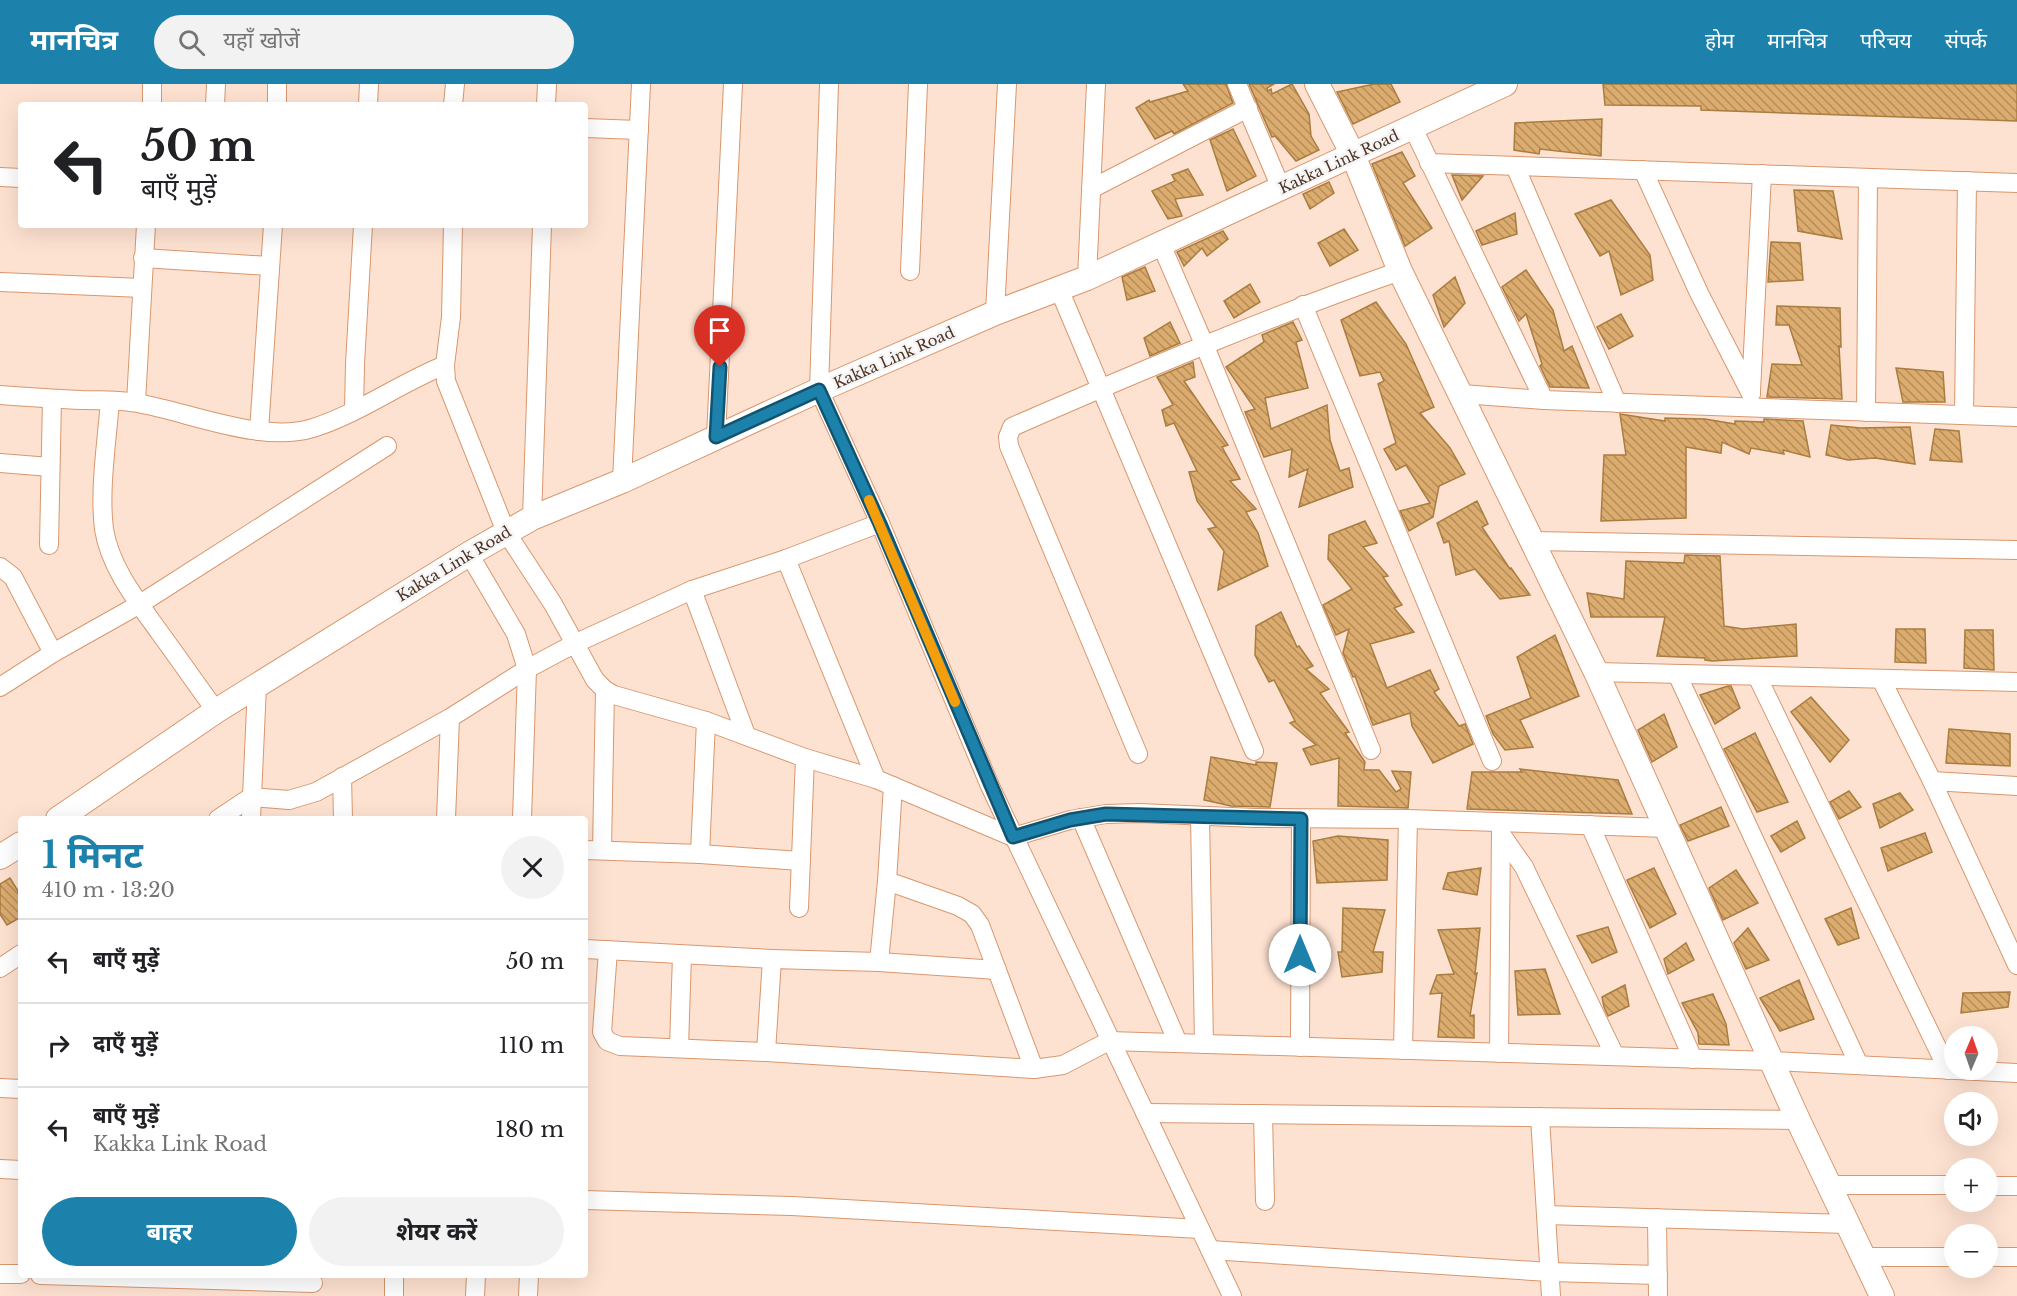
<!DOCTYPE html>
<html lang="hi">
<head>
<meta charset="utf-8">
<style>
  body { margin:0; font-family:"Libre Baskerville","Noto Sans Devanagari",serif; background:#f2f2f2; color:#202124; height:100vh; display:flex; flex-direction:column; font-size:22px; white-space:nowrap }
  * { box-sizing:border-box; margin:0 }
  p { font-size:20px; color:#757577 }
  .icon { flex:none; width:33px; height:33px; fill:none; stroke:currentColor; stroke-width:2; stroke-linecap:round; stroke-linejoin:round }
  .map { position:relative; flex:1; overflow:hidden }
  .panel { position:absolute; left:18px; top:732px; width:570px; height:462px; display:flex; flex-direction:column; background:#fff; border-radius:6px; box-shadow:0 6px 24px #0002 }
  .panel>* { flex:none }
  .banner { position:absolute; left:18px; top:18px; width:570px; height:126px; border-radius:6px; box-shadow:0 6px 24px #0002; background:#fff; color:#202124; overflow:hidden }
  .needle { width:39px; rotate:2deg }
  .controls { position:absolute; left:1944px; top:942px; display:grid; gap:12px }
  .controls a { display:grid; place-items:center; width:54px; height:54px; border-radius:50%; background:#fff; box-shadow:0 6px 24px #0002; font-size:30px }
  .pin { position:absolute; display:grid; place-items:center; width:51px; height:51px; color:#fff; margin:-62px -26px; border-radius:50% 50% 50% 0; rotate:-45deg; box-shadow:0 0 6px #0007 }
  .pin .icon { rotate:45deg }
  .me { position:absolute; width:66px; margin:-33px; rotate:0deg; stroke-linejoin:round; filter:drop-shadow(0 0 4px #0008) }
  .turn { display:flex; align-items:center; gap:21px; height:126px; padding:0 24px; font-size:27px }
  .turn .icon { width:78px; height:78px; stroke-width:2.5 }
  .turn b { display:block; font-size:42px; line-height:51px }
  .round { display:grid; place-items:center; flex:none; width:63px; height:63px; border-radius:32px; background:#f2f2f2 }
  .summary { display:flex; align-items:center; justify-content:space-between; height:102px; padding:0 24px }
  h1 { font-size:36px; font-weight:700; line-height:45px; color:#1c81ab }
  .button { display:flex; gap:12px; margin-top:auto; padding:12px 24px }
  .button a { flex:1; height:69px; border-radius:36px; background:#1c81ab; color:#fff; font-size:24px; font-weight:700; line-height:69px; text-align:center }
  .button a+a { background:#f2f2f2; color:#202124 }
  ul { padding:0; list-style:none }
  li { display:flex; align-items:center; gap:18px; height:84px; padding:0 24px; border-top:2px solid #e0e0e0 }
  li div { flex:1 }
  li b { display:block; font-size:22px }
  li em { font-style:normal }
  header { display:flex; align-items:center; gap:36px; box-sizing:border-box; height:84px; padding:0 30px; background:#1c81ab; color:#fff }
  header strong { font-size:28px }
  nav { display:flex; gap:33px; margin-inline-start:auto; font-size:21px }
  .search { width:420px; height:54px; background:#f2f2f2; display:flex; align-items:center; gap:15px; box-sizing:border-box; padding:0 21px; border-radius:33px; color:#757577; font-size:22px }
  .map>svg:first-child { display:block }
  .building { fill:url(#building-back-hatch); stroke:#a97c3f; stroke-width:1.5 }
  .lines { fill:none; stroke-linecap:round; stroke-linejoin:round }
  .street-casing { stroke:#d8976e; stroke-width:20 }
  .secondary-casing { stroke:#d8976e; stroke-width:26 }
  .street { stroke:#fff; stroke-width:18 }
  .secondary { stroke:#fff; stroke-width:24 }
  .route-casing { stroke:#12546f; stroke-width:15 }
  .route { stroke:#1c81ab; stroke-width:10 }
  .slow { stroke:#f59e0b; stroke-width:10 }
  .labels { text-anchor:middle; stroke-width:5; stroke-linejoin:round; paint-order:stroke }
  .street-label { font-size:15px; fill:#4d3221; stroke:#f5f5f5 }
</style>
</head>
<body>
<header>
<strong>मानचित्र</strong>
<div class="search"><svg class="icon" aria-label="search" viewBox="0 0 24 24"><circle cx="10" cy="10" r="6"/><path d="M15 15l6 6"/></svg>यहाँ खोजें</div>
<nav><a>होम</a><a>मानचित्र</a><a>परिचय</a><a>संपर्क</a></nav>
</header>
<div class="map">
<svg width="2017" height="1212" viewBox="0 0 2017 1212">
  <defs>
    <pattern id="building-back-hatch" width="6" height="6" patternUnits="userSpaceOnUse" patternTransform="scale(1.5)"><rect width="6" height="6" fill="#dcac6f"/><path d="M-1 5l2 2M0 0l6 6M5-1l2 2" fill="none" stroke="#b58d5b"/></pattern>
  </defs>
  <rect width="100%" height="100%" fill="#fee2d1"/>
  <g class="building">
    <polygon points="1183,0 1226,0 1233,19 1174,50 1172,47 1155,55 1136,24 1149,16 1150,18 1188,7"/>
    <polygon points="1249,0 1274,0 1267,4 1268,7 1271,5 1272,10 1292,0 1309,30 1311,52 1319,66 1296,77 1275,52 1272,53"/>
    <polygon points="1374,0 1391,0 1400,18 1353,40 1337,8"/>
    <polygon points="1603,0 2017,0 2017,37 1701,26 1701,22 1605,21"/>
    <polygon points="1602,35 1601,72 1540,65 1539,70 1514,66 1515,39"/>
    <polygon points="1233,45 1256,92 1227,107 1210,56"/>
    <polygon points="1402,68 1415,92 1403,99 1432,144 1405,162 1372,80"/>
    <polygon points="1188,85 1203,111 1175,115 1182,132 1168,135 1152,107 1175,97 1172,91"/>
    <polygon points="1452,91 1483,92 1462,116"/>
    <polygon points="1329,98 1334,109 1310,125 1303,110"/>
    <polygon points="1794,106 1833,107 1842,155 1798,147"/>
    <polygon points="1611,116 1650,171 1653,196 1621,211 1609,167 1600,172 1575,130"/>
    <polygon points="1515,129 1517,150 1482,161 1476,147"/>
    <polygon points="1344,145 1358,166 1330,182 1318,159"/>
    <polygon points="1223,147 1228,155 1207,172 1202,164 1184,182 1177,168"/>
    <polygon points="1771,158 1800,159 1803,196 1768,198"/>
    <polygon points="1145,183 1155,207 1127,216 1122,193"/>
    <polygon points="1526,186 1553,226 1564,267 1572,262 1589,304 1550,303 1540,282 1542,280 1526,230 1519,237 1502,203"/>
    <polygon points="1455,193 1465,219 1444,243 1433,211"/>
    <polygon points="1250,200 1260,218 1234,234 1224,217"/>
    <polygon points="1376,218 1406,260 1434,323 1420,329 1450,364 1465,390 1439,402 1433,433 1409,447 1400,427 1430,419 1406,381 1396,386 1384,365 1396,359 1378,300 1384,297 1380,288 1360,292 1341,236"/>
    <polygon points="1777,222 1840,224 1841,263 1839,262 1842,315 1767,313 1772,280 1802,281 1789,241 1776,241"/>
    <polygon points="1621,230 1633,252 1609,265 1597,243"/>
    <polygon points="1170,238 1180,259 1150,272 1144,254"/>
    <polygon points="1293,238 1302,256 1296,258 1308,304 1265,314 1271,345 1327,321 1330,356 1340,387 1349,384 1353,403 1299,423 1308,385 1289,393 1292,365 1264,373 1245,328 1255,325 1226,283 1264,258 1262,251"/>
    <polygon points="1193,278 1195,293 1184,297 1228,361 1222,363 1240,395 1230,397 1256,425 1246,428 1258,449 1268,482 1218,506 1224,467 1208,445 1216,443 1197,417 1189,388 1197,387 1174,339 1166,342 1162,326 1173,321 1157,293"/>
    <polygon points="1896,284 1943,288 1945,318 1903,318"/>
    <polygon points="1620,330 1665,337 1665,334 1705,335 1735,340 1735,337 1764,338 1764,335 1803,337 1810,373 1783,366 1784,370 1751,364 1749,370 1722,358 1721,369 1686,363 1686,434 1601,437 1604,371 1626,371"/>
    <polygon points="1831,341 1860,344 1910,343 1915,380 1875,374 1848,376 1826,371"/>
    <polygon points="1935,345 1959,347 1962,378 1930,376"/>
    <polygon points="1477,417 1488,440 1482,443 1510,485 1511,484 1530,511 1500,515 1475,485 1456,491 1449,457 1444,459 1437,439"/>
    <polygon points="1365,437 1377,459 1363,463 1388,492 1383,493 1402,521 1394,524 1414,548 1370,560 1387,604 1430,586 1439,605 1434,608 1459,642 1465,640 1473,660 1433,679 1412,642 1410,629 1373,641 1355,592 1353,593 1343,569 1349,545 1336,551 1323,521 1352,505 1328,475 1329,451"/>
    <polygon points="1685,471 1720,472 1724,542 1743,545 1796,540 1797,572 1712,577 1705,576 1705,574 1657,572 1665,533 1591,533 1587,509 1624,515 1626,477 1684,479"/>
    <polygon points="1281,528 1297,563 1299,562 1313,582 1306,585 1329,605 1320,609 1349,648 1345,649 1365,678 1364,686 1379,686 1396,708 1401,705 1392,687 1411,688 1408,724 1338,722 1339,674 1311,681 1303,665 1316,661 1290,639 1295,637 1274,596 1269,598 1255,571 1256,542"/>
    <polygon points="1896,545 1925,545 1926,579 1895,578"/>
    <polygon points="1965,546 1993,546 1994,586 1964,584"/>
    <polygon points="1555,551 1579,612 1520,636 1533,663 1505,666 1493,650 1486,632 1531,614 1517,573"/>
    <polygon points="1728,602 1731,602 1740,624 1715,640 1700,611"/>
    <polygon points="1811,613 1849,656 1830,678 1791,628"/>
    <polygon points="1664,630 1677,663 1652,678 1638,646"/>
    <polygon points="1949,645 2010,650 2010,682 1946,679"/>
    <polygon points="1755,649 1788,718 1757,728 1724,665"/>
    <polygon points="1211,673 1256,681 1256,678 1277,679 1270,723 1231,722 1204,716"/>
    <polygon points="1520,685 1618,696 1632,730 1467,725 1472,688 1522,688"/>
    <polygon points="1849,707 1861,723 1839,735 1830,718"/>
    <polygon points="1900,709 1913,726 1880,744 1873,720"/>
    <polygon points="1721,723 1729,742 1688,757 1680,741"/>
    <polygon points="1797,737 1805,754 1781,768 1771,752"/>
    <polygon points="1925,749 1932,768 1888,787 1881,764"/>
    <polygon points="1338,752 1388,756 1387,796 1317,799 1313,757"/>
    <polygon points="1481,784 1477,811 1443,805 1448,789"/>
    <polygon points="1654,784 1676,830 1650,844 1627,796"/>
    <polygon points="1736,786 1758,819 1723,836 1709,804"/>
    <polygon points="10,794 21,812 21,833 7,841 0,830 0,800"/>
    <polygon points="1343,824 1385,826 1373,868 1383,868 1382,888 1342,893 1338,868 1342,868"/>
    <polygon points="1851,824 1859,854 1838,861 1825,835"/>
    <polygon points="1608,843 1617,868 1592,879 1577,852"/>
    <polygon points="1480,844 1475,890 1477,889 1470,932 1474,931 1474,954 1438,953 1442,909 1430,910 1437,891 1454,890 1438,846"/>
    <polygon points="1748,844 1769,876 1746,885 1734,859"/>
    <polygon points="1686,859 1694,876 1668,890 1664,875"/>
    <polygon points="1545,885 1560,930 1518,931 1515,887"/>
    <polygon points="1799,896 1814,935 1780,947 1760,914"/>
    <polygon points="1625,901 1629,922 1608,932 1604,923 1602,913"/>
    <polygon points="2010,908 2008,923 1961,929 1963,909"/>
    <polygon points="1713,910 1726,940 1729,961 1699,960 1698,949 1682,919"/>
  </g>
  <g class="lines">
    <g class="street-casing">
      <g id="street">
        <polyline points="829,0 819,306 880,439 990,702 1232,1212"/>
        <polyline points="1237,0 1281,104"/>
        <polyline points="152,21 152,0"/>
        <polyline points="215,21 216,0"/>
        <polyline points="277,21 277,0"/>
        <polyline points="368,21 369,0"/>
        <polyline points="453,21 455,0"/>
        <polyline points="546,21 547,0"/>
        <polyline points="585,44 639,46"/>
        <polyline points="1413,44 1544,316"/>
        <polyline points="1429,79 2017,99"/>
        <polyline points="1515,82 1617,319"/>
        <polyline points="1643,86 1699,209 1751,310"/>
        <polyline points="0,93 21,94"/>
        <polyline points="1091,105 1248,24"/>
        <polyline points="453,141 451,233 445,281 446,297 506,448 553,520 595,596 605,606 614,611 706,637 805,674 876,695 1013,753 1070,736 1106,730 1139,729 1255,734 1408,735 1666,744"/>
        <polyline points="1161,160 1204,260 1371,666"/>
        <polyline points="143,174 269,182"/>
        <polyline points="910,187 918,0"/>
        <polyline points="1087,194 1096,0"/>
        <polyline points="0,198 142,204"/>
        <polyline points="1059,205 1254,667"/>
        <polyline points="1303,221 1492,677"/>
        <polyline points="995,229 1007,0"/>
        <polyline points="1751,307 1762,90"/>
        <polyline points="1462,310 1544,316 2017,333"/>
        <path d="M0 311C27 313 55 315 82 316 100 316 120 316 137 319 189 328 262 360 313 344 360 329 400 299 445 281"/>
        <path d="M110 317C107 356 99 407 104 445 110 484 138 518 160 549 179 575 197 601 216 627"/>
        <polyline points="136,318 146,141"/>
        <polyline points="354,326 355,280 363,141"/>
        <polyline points="1866,328 1868,94"/>
        <polyline points="1964,331 1967,97"/>
        <polyline points="259,347 273,141"/>
        <polyline points="716,353 733,0"/>
        <polyline points="0,379 50,383"/>
        <polyline points="622,397 641,0"/>
        <polyline points="532,434 542,141"/>
        <polyline points="1533,457 2017,466"/>
        <polyline points="49,461 52,315"/>
        <polyline points="469,470 516,550 527,585 522,735"/>
        <polyline points="786,475 876,695"/>
        <polyline points="0,483 13,493 53,569"/>
        <polyline points="692,506 746,651"/>
        <polyline points="1596,588 2017,598"/>
        <polyline points="1677,590 1859,981"/>
        <polyline points="1757,592 1948,986"/>
        <polyline points="1881,595 1932,697 2017,881"/>
        <polyline points="0,603 53,569 140,520 387,362"/>
        <path d="M1138 670 1009 362 1008 353 1012 343C1140 287 1268 233 1400 187"/>
        <polyline points="342,693 343,735"/>
        <polyline points="1932,697 2017,702"/>
        <polyline points="1200,732 1204,960"/>
        <polyline points="1081,734 1178,959"/>
        <polyline points="218,735 251,713 289,716 316,708 450,634 527,585 574,560 692,506 786,475 880,439"/>
        <polyline points="251,735 257,602"/>
        <polyline points="446,735 450,634"/>
        <polyline points="1590,741 1693,975"/>
        <polyline points="1501,750 1524,783 1615,972"/>
        <polyline points="585,766 700,770 800,777"/>
        <polyline points="602,766 605,606"/>
        <polyline points="700,770 706,637"/>
        <polyline points="887,797 958,822 972,830 980,841 1034,985"/>
        <polyline points="799,824 805,674"/>
        <polyline points="585,865 772,875"/>
        <polyline points="608,866 602,948 607,957 620,962 766,968 1034,985 1063,981 1109,957 1772,977 2017,989"/>
        <polyline points="879,878 887,797 893,702"/>
        <polyline points="0,884 21,870"/>
        <polyline points="679,963 682,871"/>
        <polyline points="1300,963 1301,735"/>
        <polyline points="1403,966 1408,735"/>
        <polyline points="766,968 772,875 879,878 997,886"/>
        <polyline points="1499,969 1501,746"/>
        <polyline points="0,1004 21,1005"/>
        <polyline points="1145,1029 1798,1036"/>
        <polyline points="1263,1030 1265,1117"/>
        <polyline points="1540,1033 1551,1212"/>
        <polyline points="0,1085 21,1086"/>
        <polyline points="1829,1101 1954,1101"/>
        <polyline points="1988,1102 2017,1102"/>
        <polyline points="585,1116 792,1122 1200,1145"/>
        <polyline points="1546,1131 1848,1140"/>
        <polyline points="1657,1134 1658,1212"/>
        <polyline points="1210,1166 1549,1188 1658,1191"/>
        <polyline points="1863,1173 1954,1173"/>
        <polyline points="1988,1173 2017,1173"/>
        <polyline points="0,1190 21,1190"/>
        <polyline points="40,1191 313,1199"/>
        <polyline points="394,1212 394,1191"/>
        <polyline points="475,1212 476,1191"/>
        <polyline points="528,1212 529,1191"/>
      </g>
    </g>
    <g class="secondary-casing">
      <g id="secondary">
        <polyline points="1317,0 1353,71 1400,187 1596,588 1798,1036 1882,1212"/>
        <polyline points="58,735 216,627 469,470 532,434 622,397 819,306 995,229 1087,194 1505,0"/>
        <polyline points="0,773 21,760"/>
      </g>
    </g>
    <use href="#street" class="street"/>
    <use href="#secondary" class="secondary"/>
  </g>
  <g class="lines">
    <g class="route-casing">
      <polyline id="route" points="720,283 716,353 819,306 880,440 1013,753 1070,736 1106,730 1301,735 1300,871"/>
    </g>
    <use href="#route" class="route"/>
    <polyline class="slow" points="869,416 955,618"/>
  </g>
  <g class="labels">
    <g class="street-label">
      <text transform="translate(1339 78) rotate(-25)" y="5">Kakka Link Road</text>
      <text transform="translate(894 274) rotate(-24)" y="5">Kakka Link Road</text>
      <text transform="translate(454 480) rotate(-31)" y="5">Kakka Link Road</text>
    </g>
  </g>
</svg>
<div class="controls">
<a><svg class="needle" viewBox="-14 -14 28 28"><path d="M0-13l5 13h-10z" fill="#e53935"/><path d="M0 13l5-13h-10z" fill="#757577"/></svg></a>
<a><svg class="icon" aria-label="sound" viewBox="0 0 24 24"><path d="M4 9h4l5-4v14l-5-4H4zM17 9q2 3 0 6"/></svg></a>
<a>+</a>
<a>−</a>
</div>
<div class="pin" style="left:720px;top:283px;background:#d93025"><svg class="icon" aria-label="arrive" viewBox="0 0 24 24"><path d="M6 21V4h12l-3 4 3 4H6"/></svg></div>
<svg class="me" style="left:1300px;top:871px" viewBox="-20 -20 40 40"><circle r="19" fill="#fff"/><path d="M0-13L10 11 0 6-10 11z" fill="#1c81ab"/></svg>
<div class="banner">
<div class="turn"><svg class="icon" aria-label="left" viewBox="0 0 24 24"><path d="M17 20v-9H6M10 6l-5 5 5 5"/></svg><div><b>50 m</b>बाएँ मुड़ें</div></div>
</div>
<section class="panel">
<div class="summary"><div><h1>1 मिनट</h1><p>410 m · 13:20</p></div><a class="round"><svg class="icon" aria-label="close" viewBox="0 0 24 24"><path d="M6 6l12 12M18 6L6 18"/></svg></a></div>
<ul>
<li><svg class="icon" aria-label="left" viewBox="0 0 24 24"><path d="M17 20v-9H6M10 6l-5 5 5 5"/></svg><div><b>बाएँ मुड़ें</b></div><em>50 m</em></li>
<li><svg class="icon" aria-label="right" viewBox="0 0 24 24"><path d="M7 20v-9h11M14 6l5 5-5 5"/></svg><div><b>दाएँ मुड़ें</b></div><em>110 m</em></li>
<li><svg class="icon" aria-label="left" viewBox="0 0 24 24"><path d="M17 20v-9H6M10 6l-5 5 5 5"/></svg><div><b>बाएँ मुड़ें</b><p>Kakka Link Road</p></div><em>180 m</em></li>
</ul>
<div class="button"><a>बाहर</a><a>शेयर करें</a></div>
</section>
</div>
</body>
</html>
